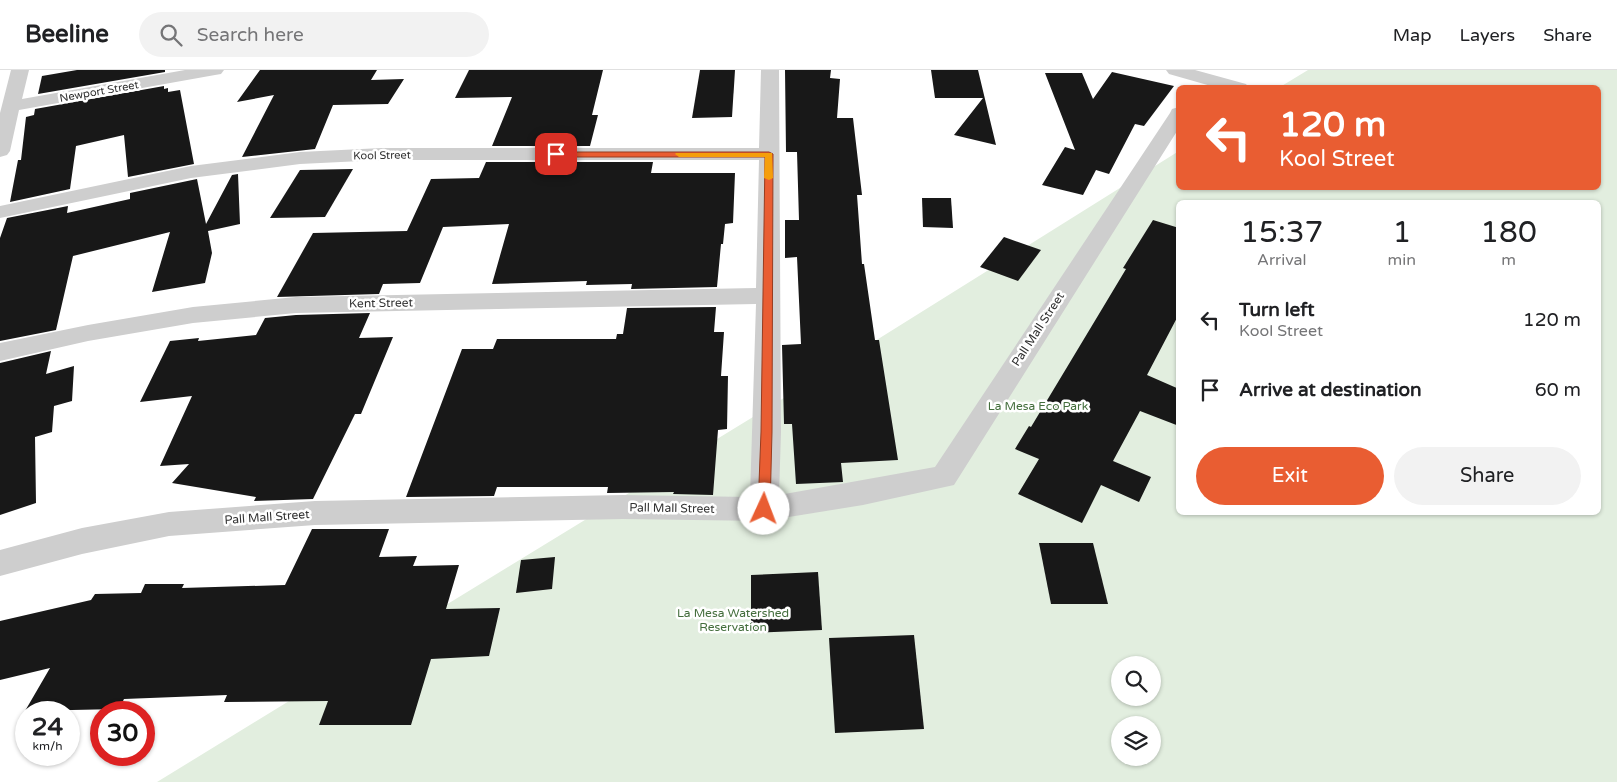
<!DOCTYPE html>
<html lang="en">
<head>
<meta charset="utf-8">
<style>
  body { margin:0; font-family:"Varela Round",sans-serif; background:#f2f2f2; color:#202124; height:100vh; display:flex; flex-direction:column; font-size:19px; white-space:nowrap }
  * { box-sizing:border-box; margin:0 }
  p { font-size:16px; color:#757577 }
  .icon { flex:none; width:28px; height:28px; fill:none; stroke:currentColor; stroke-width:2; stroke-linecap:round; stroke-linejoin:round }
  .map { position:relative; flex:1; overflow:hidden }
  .details { position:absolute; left:1176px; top:130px; width:425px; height:315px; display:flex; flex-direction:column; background:#fff; border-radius:8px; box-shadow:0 1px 4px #0004 }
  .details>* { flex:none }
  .banner { position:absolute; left:1176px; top:15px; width:425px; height:105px; border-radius:8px; box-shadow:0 1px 4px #0004; background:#e95d32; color:#fff; overflow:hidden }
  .tools { position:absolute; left:1111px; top:586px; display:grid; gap:10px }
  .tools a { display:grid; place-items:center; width:50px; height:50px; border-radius:50%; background:#fff; box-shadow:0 1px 4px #0004; font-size:25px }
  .speed { position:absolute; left:15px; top:631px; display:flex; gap:10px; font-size:25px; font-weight:700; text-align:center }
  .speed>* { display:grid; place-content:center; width:65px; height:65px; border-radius:50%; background:#fff; box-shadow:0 1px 4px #0004; line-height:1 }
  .speed small { font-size:12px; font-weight:400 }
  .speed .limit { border:8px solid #d22; background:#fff; color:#111 }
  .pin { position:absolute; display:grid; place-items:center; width:42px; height:42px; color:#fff; margin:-21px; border-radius:10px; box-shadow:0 2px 8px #0006 }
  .me { position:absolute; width:55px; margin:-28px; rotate:2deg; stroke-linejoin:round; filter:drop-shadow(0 0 4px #0008) }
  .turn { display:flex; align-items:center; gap:18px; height:105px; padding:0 20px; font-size:22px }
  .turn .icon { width:65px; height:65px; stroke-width:2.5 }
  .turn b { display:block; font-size:35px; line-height:42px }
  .eta { display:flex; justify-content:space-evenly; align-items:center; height:85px; text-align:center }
  .eta b { font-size:30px; font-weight:600; line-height:35px }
  .primary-button { display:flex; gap:10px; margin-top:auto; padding:10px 20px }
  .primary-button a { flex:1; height:58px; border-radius:30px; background:#e95d32; color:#fff; font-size:20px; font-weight:600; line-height:58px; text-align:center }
  .primary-button a+a { background:#f2f2f2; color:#202124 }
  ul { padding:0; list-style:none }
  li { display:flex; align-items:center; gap:15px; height:70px; padding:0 20px }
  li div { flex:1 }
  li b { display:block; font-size:19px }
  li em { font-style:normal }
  header { display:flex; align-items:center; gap:30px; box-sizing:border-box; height:70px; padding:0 25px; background:#fff; border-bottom:1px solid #e0e0e0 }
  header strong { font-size:24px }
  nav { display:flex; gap:28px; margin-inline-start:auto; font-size:18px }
  .search { width:350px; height:45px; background:#f2f2f2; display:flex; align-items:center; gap:12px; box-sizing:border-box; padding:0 18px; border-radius:28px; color:#757577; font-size:19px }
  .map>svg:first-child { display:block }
  .green { fill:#e2eedf; fill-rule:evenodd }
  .building { fill:#181818 }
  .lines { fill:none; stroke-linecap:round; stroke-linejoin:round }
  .street { fill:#cecece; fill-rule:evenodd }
  .route { fill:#e95d32; stroke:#973c20 }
  .slow { fill:#f59e0b }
  .labels { text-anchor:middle; stroke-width:5; stroke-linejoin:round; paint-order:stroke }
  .far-street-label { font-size:11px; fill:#313131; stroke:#fff }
  .street-label { font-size:12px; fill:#313131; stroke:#fff }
  .park-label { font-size:12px; fill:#446e3d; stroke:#fff }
</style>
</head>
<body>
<header>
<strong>Beeline</strong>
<div class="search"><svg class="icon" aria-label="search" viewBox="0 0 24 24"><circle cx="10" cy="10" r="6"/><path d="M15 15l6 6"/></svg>Search here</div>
<nav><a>Map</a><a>Layers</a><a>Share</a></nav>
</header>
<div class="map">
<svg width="1617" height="712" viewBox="0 0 1617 712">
  <rect width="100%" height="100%" fill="#fff"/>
  <path class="green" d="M1308 0H1617V712H157L771 336 1179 81V118H1599V18L1280 17ZM1179 132H1599V442H1179ZM1120 595H1152V628H1120ZM1120 655H1152V688H1120Z"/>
  <g class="building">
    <polygon points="77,0 165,0 165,2 38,24 42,6"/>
    <polygon points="260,0 377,0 371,10 404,9 388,34 333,35 315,79 242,87 274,25 237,32"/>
    <polygon points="469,0 603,0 592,45 598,45 590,76 492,76 512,27 455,28"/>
    <polygon points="700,0 735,0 732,47 692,48"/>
    <polygon points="785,0 831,0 830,8 840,9 837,48 853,48 862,125 857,125 862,194 864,194 875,270 879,270 898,390 841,393 843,412 796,414 792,354 784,354 782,275 801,274 797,187 785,188 785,150 799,150 797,82 786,82"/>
    <polygon points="931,0 978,0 996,75 954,65 983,28 935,28"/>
    <polygon points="1112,2 1174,16 1144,56 1135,54 1109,104 1096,100 1083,125 1042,115 1065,77 1075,80 1045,3 1082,3 1093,29"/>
    <polygon points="164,16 164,19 168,18 168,22 180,20 194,94 128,107 124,65 76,76 70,119 10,132 18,90 21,90 26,47 34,45 35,39"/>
    <polygon points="486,92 653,92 651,103 735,103 733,153 725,154 723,174 721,174 717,217 631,219 632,214 586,215 587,211 492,214 509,154 443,157 420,213 383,214 379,224 277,227 313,163 407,161 431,109 479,108"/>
    <polygon points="353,99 325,147 270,148 300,100"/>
    <polygon points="238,104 240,154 208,161 212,183 205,213 152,222 170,162 73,186 56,260 0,271 0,168 7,148 68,136 67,143 130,129 130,123 197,109 206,154 232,105"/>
    <polygon points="922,128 951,128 953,158 923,157"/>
    <polygon points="1153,150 1179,158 1179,244 1147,305 1179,319 1179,356 1140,341 1113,391 1151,407 1139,432 1101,415 1082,453 1018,424 1039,389 1015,379 1029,356 1031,357 1102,239 1126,199 1123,198"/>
    <polygon points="1004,167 1041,180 1018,211 980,197"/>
    <polygon points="716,237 714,262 724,262 721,306 728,306 727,359 718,360 713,425 673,424 674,422 607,423 608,417 497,417 494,426 406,427 462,279 493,279 497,269 616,269 617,264 623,264 627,238"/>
    <polygon points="370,243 359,268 393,267 361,344 355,344 313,429 254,431 256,427 172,413 189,394 160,396 192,326 140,332 170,271 199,268 198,271 256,265 265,248 296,245"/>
    <polygon points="51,281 46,304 74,296 72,331 54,336 52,362 35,367 36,433 0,445 0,293"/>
    <polygon points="312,459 389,459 379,487 417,486 413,496 459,495 446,539 500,538 489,586 431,589 411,655 319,655 328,631 224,632 227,625 124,629 119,639 25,641 50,598 0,610 0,551 91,530 95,524 141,523 145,514 184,514 182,518 285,515"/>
    <polygon points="1039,473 1093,473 1108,534 1051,534"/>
    <polygon points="555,487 552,519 516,523 521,490"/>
    <polygon points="818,502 822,560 751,563 751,505"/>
    <polygon points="914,565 924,659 835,663 829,568"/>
  </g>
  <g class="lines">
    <g class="street">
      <polygon points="11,0 29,0 22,29 185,0 224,0 221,4 215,5 19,40 10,81 7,85 0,87 0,43"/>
      <polygon points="761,0 779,0 781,362 779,425 935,397 1170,43 1172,39 1179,37 1179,58 954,415 863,435 764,451 623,449 315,455 169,466 82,484 0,506 0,480 82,458 169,442 315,431 623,425 750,427 756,234 296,243 193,253 88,271 0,291 0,273 88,255 193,237 296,227 756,218 759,90 382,90 300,94 191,108 0,148 0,136 191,96 300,82 382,78 759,78"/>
      <polygon points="1166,0 1195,0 1246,14 1249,18 1218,18 1169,4"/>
    </g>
  </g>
  <polygon class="route" points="769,82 773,84 772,362 770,439 768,442 760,442 758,439 761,362 765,87 556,87 552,84 556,82"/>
  <polygon class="slow" points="676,83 772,83 773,108 769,110 764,108 765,87 679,87 675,84"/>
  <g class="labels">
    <g class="far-street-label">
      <text transform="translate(99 21) rotate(-10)" y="4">Newport Street</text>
      <text transform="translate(382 85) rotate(-1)" y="4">Kool Street</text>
    </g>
    <g class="street-label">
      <text transform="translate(381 233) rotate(-1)" y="4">Kent Street</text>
      <text transform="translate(1038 259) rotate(-57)" y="4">Pall Mall Street</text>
      <text transform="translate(672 438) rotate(1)" y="4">Pall Mall Street</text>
      <text transform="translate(267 447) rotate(-4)" y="4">Pall Mall Street</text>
    </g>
    <g class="park-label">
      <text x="1038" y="340">La Mesa Eco Park</text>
      <text x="733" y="547">La Mesa Watershed<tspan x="733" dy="14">Reservation</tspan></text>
    </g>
  </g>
</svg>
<div class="tools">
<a><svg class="icon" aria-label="search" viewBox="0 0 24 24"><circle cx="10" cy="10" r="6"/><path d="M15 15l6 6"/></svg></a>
<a><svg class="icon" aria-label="layers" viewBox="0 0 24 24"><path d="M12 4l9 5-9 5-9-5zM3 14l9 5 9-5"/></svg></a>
</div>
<div class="speed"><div>24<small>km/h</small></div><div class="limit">30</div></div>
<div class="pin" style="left:556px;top:84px;background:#d93025"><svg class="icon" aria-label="arrive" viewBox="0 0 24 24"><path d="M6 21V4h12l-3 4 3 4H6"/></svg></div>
<svg class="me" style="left:764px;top:439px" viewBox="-20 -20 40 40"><circle r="19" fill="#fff"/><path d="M0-13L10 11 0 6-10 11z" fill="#e95d32"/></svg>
<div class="banner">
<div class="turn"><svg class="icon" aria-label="left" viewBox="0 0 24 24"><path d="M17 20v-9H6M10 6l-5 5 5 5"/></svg><div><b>120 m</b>Kool Street</div></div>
</div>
<section class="details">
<div class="eta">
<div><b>15:37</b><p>Arrival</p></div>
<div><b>1</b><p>min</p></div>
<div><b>180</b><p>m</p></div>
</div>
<ul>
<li><svg class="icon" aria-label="left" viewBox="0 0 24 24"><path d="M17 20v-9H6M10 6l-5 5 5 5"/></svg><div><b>Turn left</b><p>Kool Street</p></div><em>120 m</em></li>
<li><svg class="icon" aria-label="arrive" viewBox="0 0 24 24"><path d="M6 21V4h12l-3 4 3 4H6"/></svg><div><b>Arrive at destination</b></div><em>60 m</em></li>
</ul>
<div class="primary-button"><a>Exit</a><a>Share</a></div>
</section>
</div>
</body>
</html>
